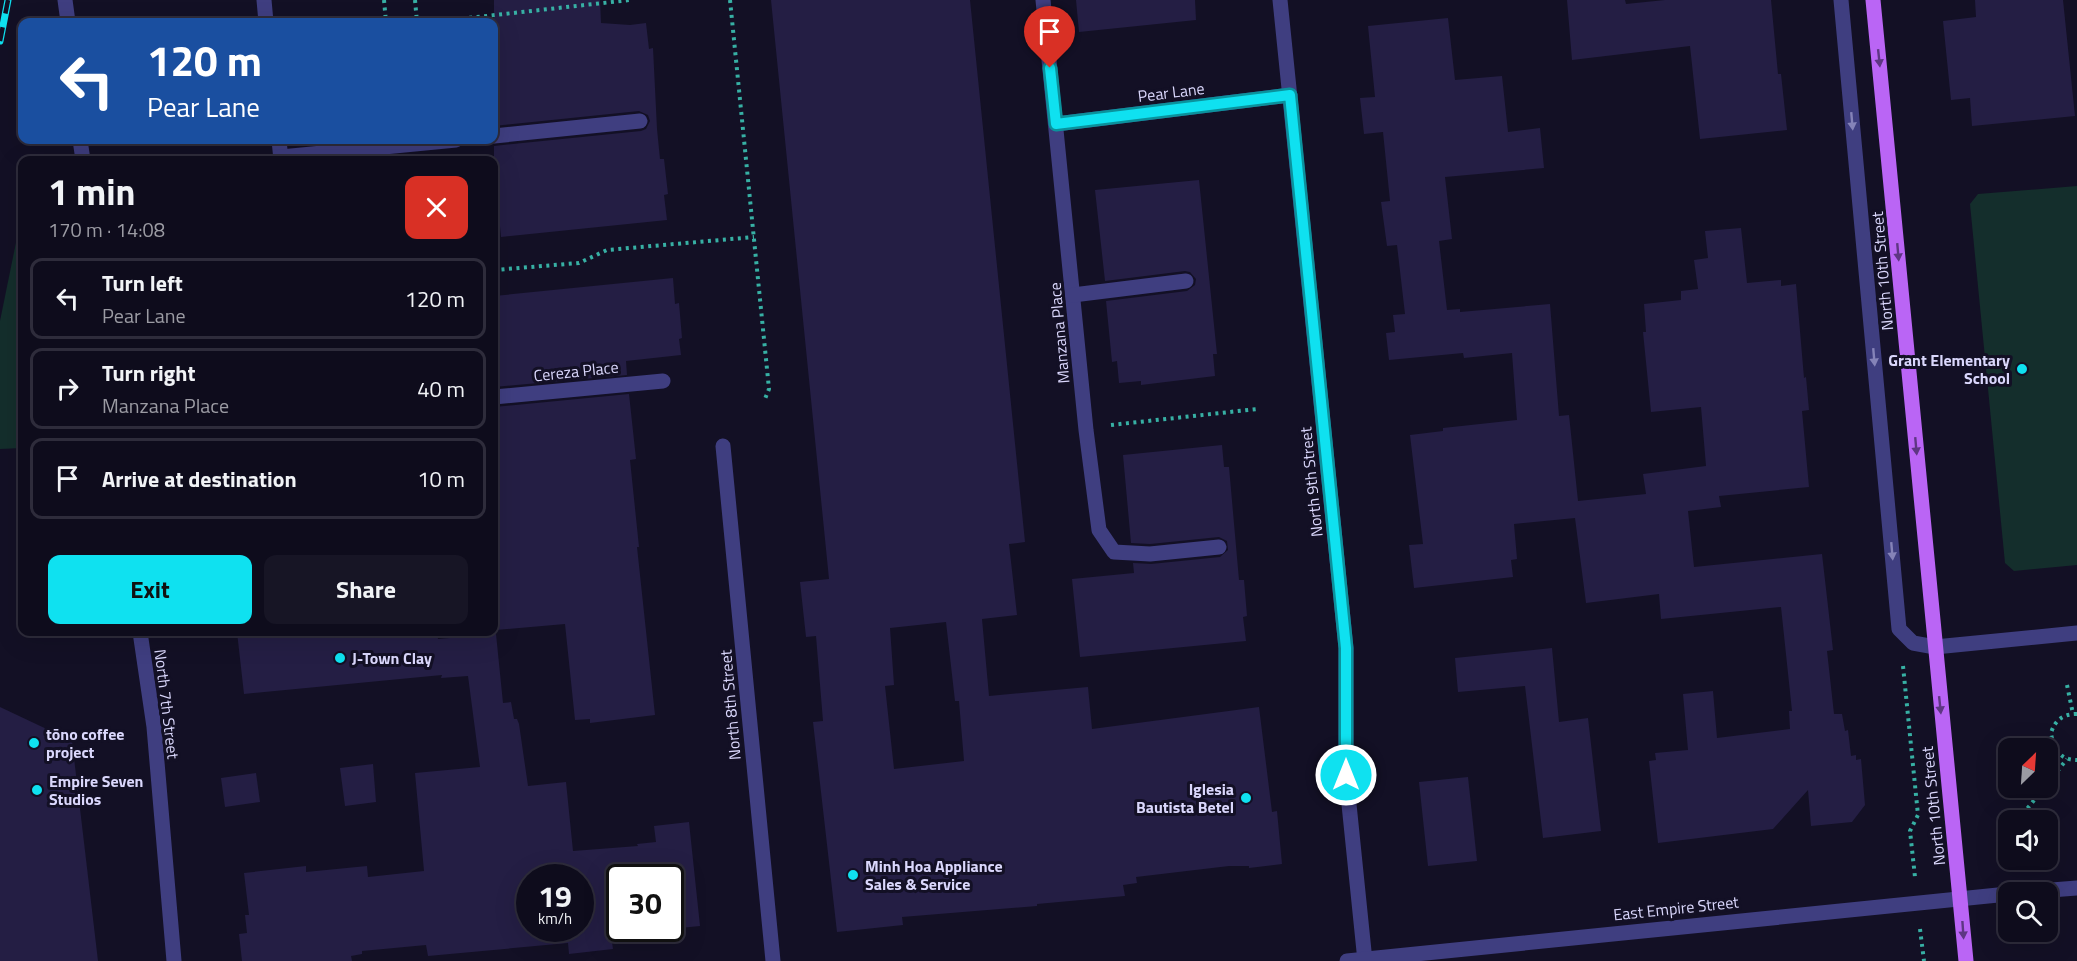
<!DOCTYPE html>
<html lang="en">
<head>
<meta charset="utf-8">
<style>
  body { margin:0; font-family:"Titillium Web",sans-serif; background:#171525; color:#f1f3f6; height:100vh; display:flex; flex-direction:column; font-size:22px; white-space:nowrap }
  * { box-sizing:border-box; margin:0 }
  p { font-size:20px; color:#9b9ba3 }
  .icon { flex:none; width:33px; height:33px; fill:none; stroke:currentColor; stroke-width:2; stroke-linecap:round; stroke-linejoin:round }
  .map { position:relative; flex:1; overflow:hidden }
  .details { position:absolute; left:18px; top:156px; width:480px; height:480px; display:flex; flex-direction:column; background:#0e0c1c; border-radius:12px; box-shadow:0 6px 24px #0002,0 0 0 2px #2e2c3b }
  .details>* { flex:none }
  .top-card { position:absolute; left:18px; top:18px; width:480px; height:126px; border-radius:12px; box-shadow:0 6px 24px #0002,0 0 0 2px #2e2c3b; background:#1a4fa0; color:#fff; overflow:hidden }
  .needle { width:39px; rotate:25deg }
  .buttons { position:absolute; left:1998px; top:738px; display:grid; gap:12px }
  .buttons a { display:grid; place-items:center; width:60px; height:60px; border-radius:12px; background:#0e0c1c; box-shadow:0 6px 24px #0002,0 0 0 2px #2e2c3b; font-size:30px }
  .speed { position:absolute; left:516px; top:864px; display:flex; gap:12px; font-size:30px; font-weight:700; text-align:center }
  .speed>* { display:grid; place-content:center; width:78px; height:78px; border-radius:50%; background:#0e0c1c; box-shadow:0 6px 24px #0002,0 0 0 2px #2e2c3b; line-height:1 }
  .speed small { font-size:15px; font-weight:400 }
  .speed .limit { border:3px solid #111; border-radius:9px; background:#fff; color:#111 }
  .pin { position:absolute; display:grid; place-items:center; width:51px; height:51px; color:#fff; margin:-62px -26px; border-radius:50% 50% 50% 0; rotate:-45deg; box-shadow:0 0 6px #0007 }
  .pin .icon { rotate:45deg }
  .me { position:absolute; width:66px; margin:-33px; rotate:0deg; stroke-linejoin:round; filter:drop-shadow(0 0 4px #0008) }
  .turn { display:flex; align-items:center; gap:21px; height:126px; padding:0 30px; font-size:27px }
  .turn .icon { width:78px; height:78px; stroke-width:2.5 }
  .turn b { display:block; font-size:42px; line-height:51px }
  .round { display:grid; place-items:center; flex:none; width:63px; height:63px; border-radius:12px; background:#171525 }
  .headline { display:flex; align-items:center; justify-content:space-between; height:102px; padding:0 30px }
  h1 { font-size:36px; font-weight:700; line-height:45px }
  .button { display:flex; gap:12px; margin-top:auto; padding:12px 30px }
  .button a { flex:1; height:69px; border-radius:12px; background:#0fe1f0; color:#111; font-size:24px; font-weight:700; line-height:69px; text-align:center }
  .button a+a { background:#171525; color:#f1f3f6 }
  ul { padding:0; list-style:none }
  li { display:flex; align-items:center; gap:18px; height:81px; margin:0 12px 9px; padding:0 18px; border:3px solid #2e2c3b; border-radius:12px }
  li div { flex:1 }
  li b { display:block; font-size:22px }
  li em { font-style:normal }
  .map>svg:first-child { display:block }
  .green { fill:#142e2c }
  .building { fill:#241e44; fill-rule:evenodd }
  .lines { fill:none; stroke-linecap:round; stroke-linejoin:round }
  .path { stroke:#37b0a4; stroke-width:4; stroke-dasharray:3 4.5; stroke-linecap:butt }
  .minor { stroke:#3f3e80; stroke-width:15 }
  .major { stroke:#ba65f5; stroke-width:15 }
  .rail-casing { stroke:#0fe1f0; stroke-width:7 }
  .rail { stroke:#131025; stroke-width:4.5; stroke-dasharray:14; stroke-linecap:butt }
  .oneway { fill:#5e3683 }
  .oneway2 { fill:#8583b8 }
  .route-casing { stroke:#0a929c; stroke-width:15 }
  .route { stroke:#0fe1f0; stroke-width:10 }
  .poi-dot { fill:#0fe1f0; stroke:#131025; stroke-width:2 }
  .labels { text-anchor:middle; stroke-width:6; stroke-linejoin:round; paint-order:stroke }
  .street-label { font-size:16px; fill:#dad7fc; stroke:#131025 }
  .poi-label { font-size:16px; font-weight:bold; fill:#dad7fc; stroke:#131025; text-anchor:start }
</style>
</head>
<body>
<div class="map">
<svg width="2077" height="961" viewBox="0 0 2077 961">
  <rect width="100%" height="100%" fill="#131025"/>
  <g class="green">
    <polygon points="2077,186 2077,565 2014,571 2005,563 1970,204 1978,194"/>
    <polygon points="22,213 22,448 0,449 0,321"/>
  </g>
  <g class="building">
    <polygon points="494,0 600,0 601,23 630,25 646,23 649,49 653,48 657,129 660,159 664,159 668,194 664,195 667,220 501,237 494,163 494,146 641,131 646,129 650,121 648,115 639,111 494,126"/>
    <path d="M771 0H970L1025 542 1009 544 1017 615 982 619 989 696 1088 687 1092 729 1259 707 1272 812 1277 811 1282 864 1249 868V866H1229L1136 877 1137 883 1123 885 1125 896 1037 904V906L902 917 903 925 837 932 813 722 823 721 816 636 806 637 800 582 829 579ZM946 622 955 701H959L964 761 894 769 885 686 894 685 890 628Z"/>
    <polygon points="1076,0 1195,0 1196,20 1079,32"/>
    <polygon points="1567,0 1625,0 1626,4 1665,0 1771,0 1778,74 1781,74 1787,130 1700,139 1690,46 1572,60"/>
    <polygon points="1975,0 2063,0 2075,116 1972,126 1970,98 1951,100 1943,21 1976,17"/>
    <polygon points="1448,18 1455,80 1502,76 1508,132 1540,128 1544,168 1445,177 1452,239 1439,241 1447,310 1460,309 1460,312 1550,304 1559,416 1569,415 1578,501 1646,494 1643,474 1706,466 1701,407 1651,412 1643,332 1646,332 1644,304 1681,300 1681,291 1698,289 1694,260 1708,258 1705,231 1741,228 1747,283 1781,280 1781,286 1796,284 1804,378 1806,377 1809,410 1802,411 1809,487 1719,496 1721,507 1688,511 1694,567 1822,554 1833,650 1827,651 1834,714 1842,714 1845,731 1848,730 1851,756 1856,755 1856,760 1861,759 1865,805 1852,822 1811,826 1808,790 1773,829 1658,843 1649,761 1656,760 1655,753 1688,750 1683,694 1713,691 1717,738 1790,729 1789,711 1792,711 1781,607 1661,619 1659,594 1586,603 1575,518 1514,524 1517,559 1511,560 1513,577 1414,588 1409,545 1423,544 1410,435 1443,431 1443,428 1517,420 1512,353 1464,358 1463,353 1389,360 1386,333 1395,332 1393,315 1405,314 1397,245 1387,246 1381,202 1390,201 1383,132 1364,134 1360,98 1375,97 1368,26"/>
    <polygon points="1199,180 1217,354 1213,354 1215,376 1141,385 1141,381 1119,383 1117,361 1112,362 1106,301 1187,291 1195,285 1196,279 1190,272 1185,271 1105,281 1095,190"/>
    <polygon points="673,278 675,304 679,303 682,338 679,339 681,355 626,361 627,375 494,387 494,296"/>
    <polygon points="629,394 636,459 630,460 639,547 637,547 655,715 590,723 590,719 575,720 565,624 496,630 494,602 494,407"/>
    <polygon points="1222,445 1224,467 1229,467 1239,580 1244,580 1247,616 1243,617 1246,641 1080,657 1072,579 1134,573 1133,563 1151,564 1220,557 1228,550 1227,541 1219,537 1150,544 1131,543 1123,455"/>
    <path d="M237 632H437L438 639 496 634 503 703 511 702 514 719H517L519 724 528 786 566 782 573 851 638 846 637 844 656 842 654 826 689 822 700 926 611 935 613 949 569 954 568 943 428 956 426 945 362 951V954L351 956 352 961H242L239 934 247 933 245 915H249L244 873 306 866V872L367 866 368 877 424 871 415 773 480 767 468 676 441 678 442 675 244 694ZM530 878H580V928H530ZM620 878H670V928H620Z"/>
    <polygon points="1552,648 1559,722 1588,718 1601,831 1543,838 1525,686 1458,692 1455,658"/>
    <polygon points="0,707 72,741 98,961 0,961"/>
    <polygon points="373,764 376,802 345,806 340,768"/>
    <polygon points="256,773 260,802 225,807 221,778"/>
    <polygon points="1468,777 1477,861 1428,866 1419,782"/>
  </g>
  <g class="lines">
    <g class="path">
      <polyline points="384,0 386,22"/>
      <polyline points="415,0 417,22"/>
      <polyline points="730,0 769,389 765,399"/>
      <polyline points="432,22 630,0"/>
      <polyline points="494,270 579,263 607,250 754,237"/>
      <polyline points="1111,425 1257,409"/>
      <polyline points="1903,666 1918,815 1910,831 1915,877"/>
      <polyline points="2067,685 2073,714"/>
      <path d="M2077 714C2063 714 2055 720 2051 733 2053 749 2060 760 2077 760"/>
      <polyline points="2048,783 2067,759"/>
      <polyline points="2018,820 2044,788"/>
      <polyline points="2006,836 2008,832"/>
      <polyline points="1920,929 1924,961"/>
    </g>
    <g class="minor">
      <polyline points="65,0 68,22"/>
      <polyline points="264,0 266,22"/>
      <polyline points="1043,0 1086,430 1099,530 1114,552 1150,554 1219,547"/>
      <polyline points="1280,0 1346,648 1346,775 1365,961"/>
      <polyline points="1841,0 1899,629 1913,643 1935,647 2077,633"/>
      <polyline points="1056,124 1290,95"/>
      <polyline points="494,136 640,121"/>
      <polyline points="80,140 83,160"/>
      <polyline points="279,140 281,160"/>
      <polyline points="281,157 456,140"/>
      <polyline points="1073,295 1186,281"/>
      <polyline points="494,397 663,381"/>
      <polyline points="723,446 773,961"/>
      <polyline points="140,632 154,727 174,961"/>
      <polyline points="2027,892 2077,888"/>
      <polyline points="1347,961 2008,894"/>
    </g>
    <polyline class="major" points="1873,0 1966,961"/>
    <g class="rail-casing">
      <polyline id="rail" points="0,41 8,0"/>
    </g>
    <use href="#rail" class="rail"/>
  </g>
  <defs><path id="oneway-solid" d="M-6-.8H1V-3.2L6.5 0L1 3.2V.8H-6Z" transform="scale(1.5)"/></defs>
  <g class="oneway">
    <use href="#oneway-solid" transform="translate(1879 58) rotate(84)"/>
    <use href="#oneway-solid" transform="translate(1898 252) rotate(85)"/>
    <use href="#oneway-solid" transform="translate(1916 446) rotate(85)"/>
    <use href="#oneway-solid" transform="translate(1940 705) rotate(84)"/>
    <use href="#oneway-solid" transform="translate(1963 930) rotate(86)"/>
  </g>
  <g class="oneway2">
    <use href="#oneway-solid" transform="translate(1852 121) rotate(85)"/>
    <use href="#oneway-solid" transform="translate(1874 357) rotate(85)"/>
    <use href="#oneway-solid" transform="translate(1892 551) rotate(85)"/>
  </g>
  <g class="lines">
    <g class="route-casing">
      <polyline id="route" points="1050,68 1056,124 1290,95 1346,648 1346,775"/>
    </g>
    <use href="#route" class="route"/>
  </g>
  <g class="poi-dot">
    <circle cx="2022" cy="369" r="6"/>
    <circle cx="340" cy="658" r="6"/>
    <circle cx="34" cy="743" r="6"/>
    <circle cx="37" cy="790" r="6"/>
    <circle cx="1246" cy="798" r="6"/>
    <circle cx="853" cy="875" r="6"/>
  </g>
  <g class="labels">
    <g class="street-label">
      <text transform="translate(1171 92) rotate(-7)" y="6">Pear Lane</text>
      <text transform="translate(1882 271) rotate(-95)" y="6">North 10th Street</text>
      <text transform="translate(1059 333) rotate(-95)" y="6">Manzana Place</text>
      <text transform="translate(576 371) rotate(-6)" y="6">Cereza Place</text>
      <text transform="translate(1311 482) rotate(-96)" y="6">North 9th Street</text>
      <text transform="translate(167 704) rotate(83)" y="6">North 7th Street</text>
      <text transform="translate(730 705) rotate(-95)" y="6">North 8th Street</text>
      <text transform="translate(1933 806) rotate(-96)" y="6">North 10th Street</text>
      <text transform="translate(1676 908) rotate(-6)" y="6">East Empire Street</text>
    </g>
    <g class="poi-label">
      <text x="2010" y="366" text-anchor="end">Grant Elementary<tspan x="2010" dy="18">School</tspan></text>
      <text x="352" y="664">J-Town Clay</text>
      <text x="46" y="740">tōno coffee<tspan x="46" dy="18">project</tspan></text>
      <text x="49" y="787">Empire Seven<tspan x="49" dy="18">Studios</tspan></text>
      <text x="1234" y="795" text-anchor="end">Iglesia<tspan x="1234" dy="18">Bautista Betel</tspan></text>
      <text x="865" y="872">Minh Hoa Appliance<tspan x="865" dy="18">Sales &amp; Service</tspan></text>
    </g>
  </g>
</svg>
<div class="buttons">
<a><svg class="needle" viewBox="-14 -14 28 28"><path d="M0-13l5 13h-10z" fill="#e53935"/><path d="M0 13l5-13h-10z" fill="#9b9ba3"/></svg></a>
<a><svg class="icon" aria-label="sound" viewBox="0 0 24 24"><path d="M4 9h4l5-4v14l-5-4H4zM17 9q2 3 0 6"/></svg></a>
<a><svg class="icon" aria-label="search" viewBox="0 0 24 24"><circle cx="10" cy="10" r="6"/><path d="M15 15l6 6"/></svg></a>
</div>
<div class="speed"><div>19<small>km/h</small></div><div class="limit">30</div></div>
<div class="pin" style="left:1050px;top:68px;background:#d93025"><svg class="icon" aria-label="arrive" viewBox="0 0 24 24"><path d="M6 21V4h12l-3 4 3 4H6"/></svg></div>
<svg class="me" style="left:1346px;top:775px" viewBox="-20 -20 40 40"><circle r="17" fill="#0fe1f0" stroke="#fff" stroke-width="3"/><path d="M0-11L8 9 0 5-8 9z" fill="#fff"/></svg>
<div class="top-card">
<div class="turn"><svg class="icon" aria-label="left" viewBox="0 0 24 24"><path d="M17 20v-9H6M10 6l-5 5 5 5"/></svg><div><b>120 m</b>Pear Lane</div></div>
</div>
<section class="details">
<div class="headline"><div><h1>1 min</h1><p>170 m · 14:08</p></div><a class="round" style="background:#d93025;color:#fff"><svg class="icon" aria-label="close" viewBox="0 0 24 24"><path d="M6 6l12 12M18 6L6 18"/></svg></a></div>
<ul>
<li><svg class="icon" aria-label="left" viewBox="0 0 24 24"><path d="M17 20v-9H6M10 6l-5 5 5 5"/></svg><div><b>Turn left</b><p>Pear Lane</p></div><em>120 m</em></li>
<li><svg class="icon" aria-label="right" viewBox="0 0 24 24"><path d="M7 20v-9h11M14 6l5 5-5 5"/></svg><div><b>Turn right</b><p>Manzana Place</p></div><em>40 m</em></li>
<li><svg class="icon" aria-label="arrive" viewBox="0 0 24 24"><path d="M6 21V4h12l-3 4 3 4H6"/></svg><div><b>Arrive at destination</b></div><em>10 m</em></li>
</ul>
<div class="button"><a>Exit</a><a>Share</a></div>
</section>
</div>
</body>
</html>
